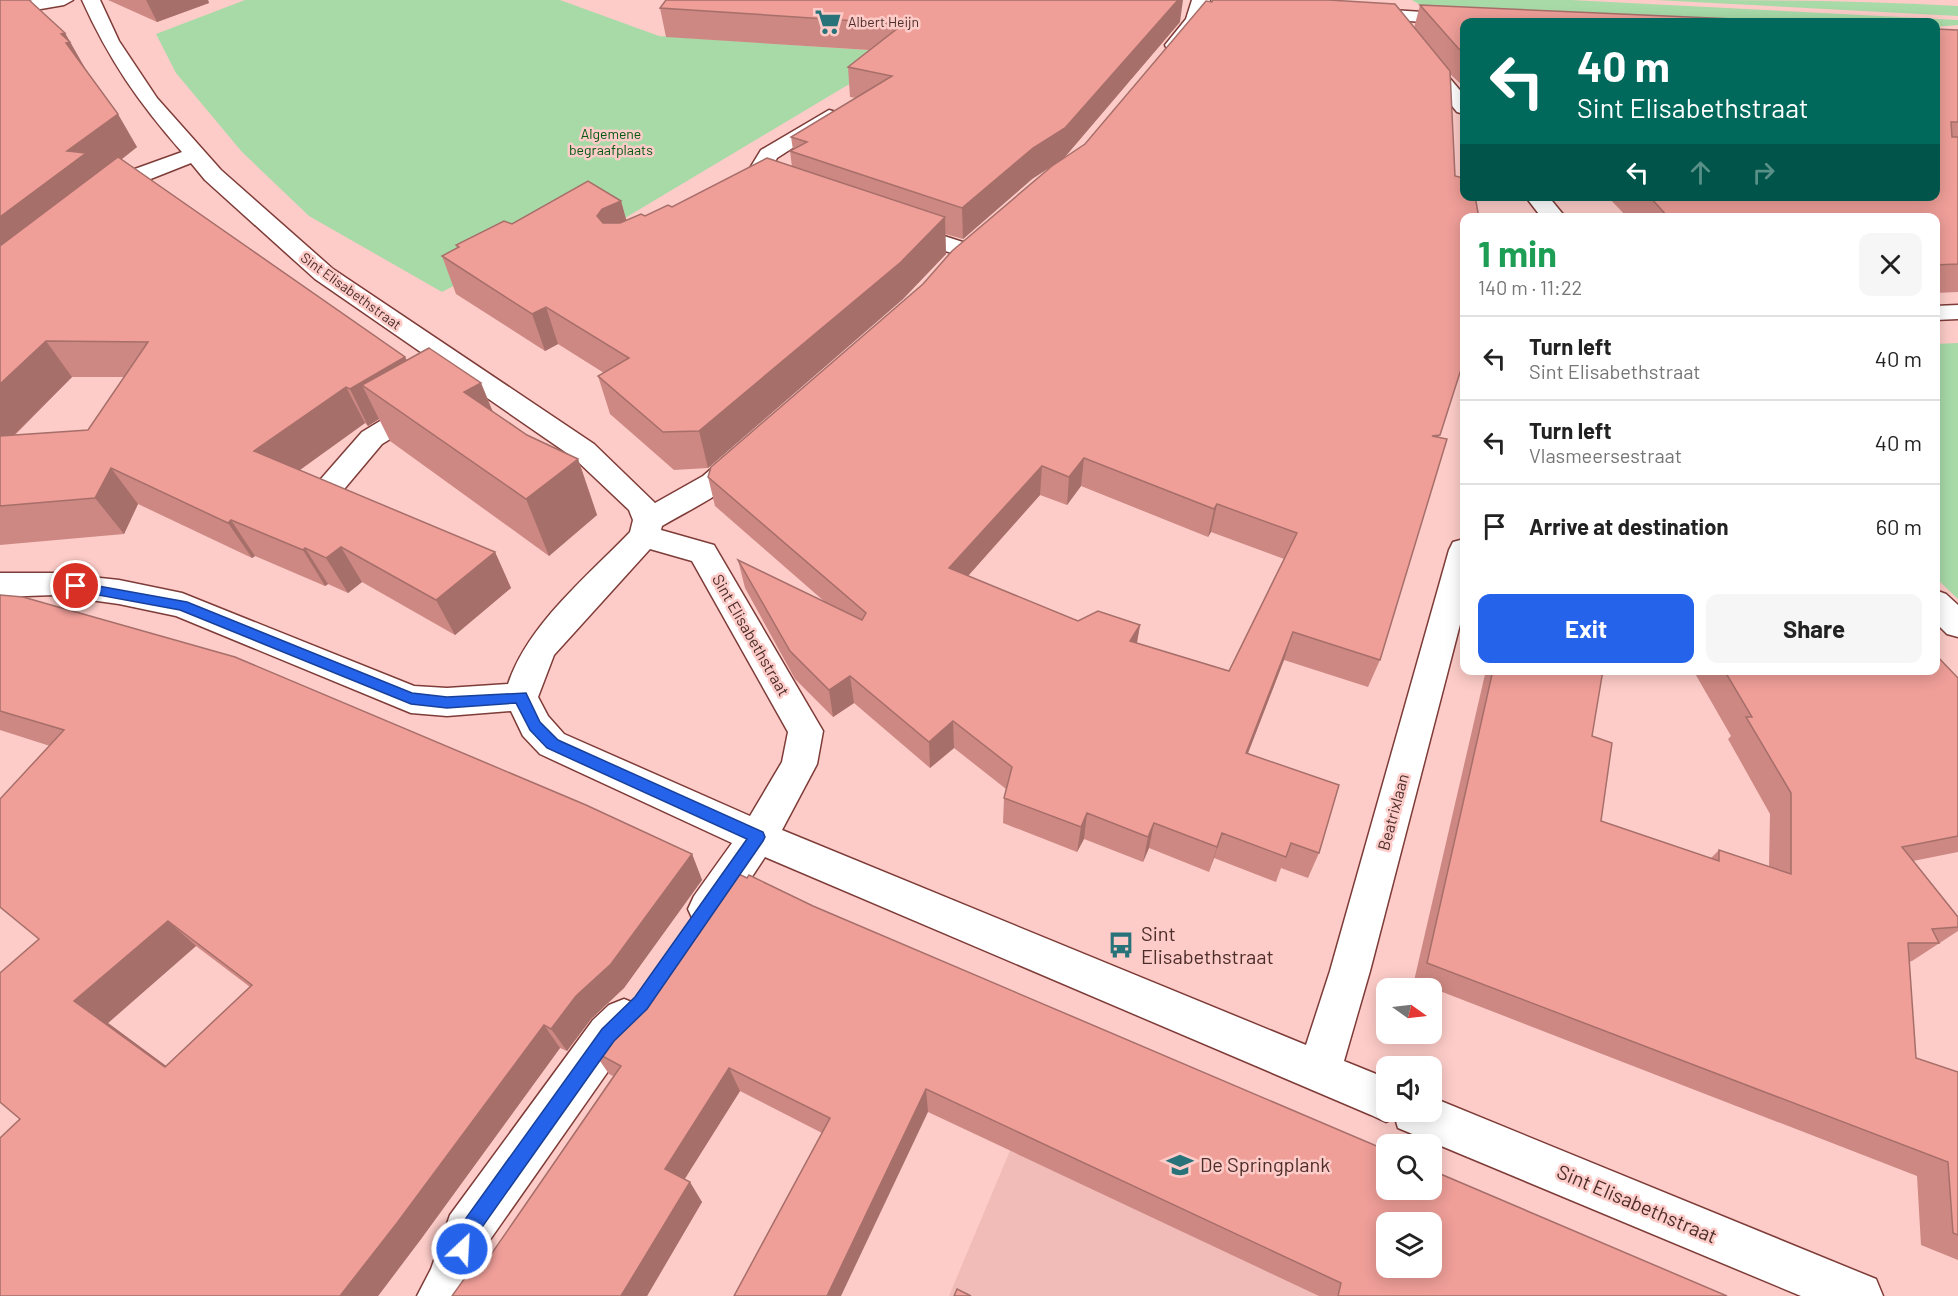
<!DOCTYPE html>
<html lang="en">
<head>
<meta charset="utf-8">
<style>
  body { margin:0; font-family:Barlow,sans-serif; background:#f6f6f6; color:#222; height:100vh; display:flex; flex-direction:column; font-size:22px; white-space:nowrap }
  * { box-sizing:border-box; margin:0 }
  p { font-size:20px; color:#767676 }
  .icon { flex:none; width:33px; height:33px; fill:none; stroke:currentColor; stroke-width:2; stroke-linecap:round; stroke-linejoin:round }
  .map { position:relative; flex:1; overflow:hidden }
  .sheet { position:absolute; left:1460px; top:213px; width:480px; height:462px; display:flex; flex-direction:column; background:#fff; border-radius:12px; box-shadow:0 3px 15px #0003 }
  .sheet>* { flex:none }
  .guide { position:absolute; left:1460px; top:18px; width:480px; height:183px; border-radius:12px; box-shadow:0 3px 15px #0003; background:#00695c; color:#fff; overflow:hidden }
  .needle { width:39px; rotate:104deg }
  .fabs { position:absolute; left:1376px; top:978px; display:grid; gap:12px }
  .fabs a { display:grid; place-items:center; width:66px; height:66px; border-radius:12px; background:#fff; box-shadow:0 3px 15px #0003; font-size:30px }
  .pin { position:absolute; display:grid; place-items:center; width:51px; height:51px; color:#fff; margin:-26px; border:3px solid #fff; border-radius:50%; box-shadow:0 2px 6px #0007 }
  .me { position:absolute; width:66px; margin:-33px; rotate:25deg; stroke-linejoin:round; filter:drop-shadow(0 0 4px #0008) }
  .turn { display:flex; align-items:center; gap:21px; height:126px; padding:0 18px; font-size:27px }
  .turn .icon { width:78px; height:78px; stroke-width:2.5 }
  .turn b { display:block; font-size:42px; line-height:51px }
  .lanes { display:flex; align-items:center; height:57px; padding:0 18px; background:#0003; justify-content:center; gap:30px; direction:ltr }
  .lanes .off { opacity:.35 }
  .round { display:grid; place-items:center; flex:none; width:63px; height:63px; border-radius:12px; background:#f6f6f6 }
  .head { display:flex; align-items:center; justify-content:space-between; height:102px; padding:0 18px }
  h1 { font-size:36px; font-weight:700; line-height:45px; color:#1e9e55 }
  .action { display:flex; gap:12px; margin-top:auto; padding:12px 18px }
  .action a { flex:1; height:69px; border-radius:12px; background:#2563eb; color:#fff; font-size:24px; font-weight:700; line-height:69px; text-align:center }
  .action a+a { background:#f6f6f6; color:#222 }
  ul { padding:0; list-style:none }
  li { display:flex; align-items:center; gap:18px; height:84px; padding:0 18px; border-top:2px solid #e0e0e0 }
  li div { flex:1 }
  li b { display:block; font-size:22px }
  li em { font-style:normal }
  .map>svg:first-child { display:block }
  .built { fill:#f1bcb7; fill-rule:evenodd }
  .green { fill:#a8daa8 }
  .lines { fill:none; stroke-linecap:round; stroke-linejoin:round }
  .minor-casing { stroke:#7e3c38; stroke-width:3 }
  .minor { fill:#fff; fill-rule:evenodd }
  .wall { fill:#ce8883; fill-rule:evenodd }
  .shaded-wall { fill:#a76f6a }
  .building { fill:#ef9e98; stroke:#a76f6a; stroke-width:1.5; fill-rule:evenodd }
  .route { fill:#2563eb; stroke:#184099; stroke-width:1.5 }
  .labels { text-anchor:middle; stroke-width:5; stroke-linejoin:round; paint-order:stroke }
  .far-poi-label { font-size:14px; fill:#4c2d2a; stroke:#fdccc8; text-anchor:start }
  .far-park-label { font-size:14px; fill:#005811; stroke:#fdccc8 }
  .far-street-label { font-size:14px; fill:#4c2d2a; stroke:#fdccc8 }
  .street-label { font-size:16px; fill:#4c2d2a; stroke:#fdccc8 }
  .near-poi-label { font-size:20px; fill:#4c2d2a; stroke:#fdccc8; text-anchor:start }
  .near-street-label { font-size:20px; fill:#4c2d2a; stroke:#fdccc8 }
</style>
</head>
<body>
<div class="map">
<svg width="1958" height="1296" viewBox="0 0 1958 1296">
  <rect width="100%" height="100%" fill="#fdccc8"/>
  <path class="built" d="M1058 1036 1386 1190 1657 1296H949ZM1386 1222H1431V1268H1386Z"/>
  <g class="green">
    <polygon points="245,0 560,0 659,36 913,53 846,86 615,224 559,230 442,292 309,216 242,152 176,73 156,34"/>
    <polygon points="1412,0 1571,0 1958,20 1958,25 1935,27 1935,22 1624,22 1424,7"/>
    <path d="M1656 0C1757 0 1857 0 1958 6V16Z"/>
    <polygon points="1958,343 1958,599 1939,581 1938,565 1935,561 1935,344"/>
  </g>
  <g class="lines">
    <g class="minor-casing">
      <g id="minor">
        <polygon points="33,0 73,0 64,5 0,16 0,6"/>
        <path d="M82 0H100L119 41 157 98 221 170 333 269 594 444 655 503 703 476 733 450 743 448 753 450 757 457C737 489 694 507 662 526L661 530 714 545 823 731 817 764 782 830 1306 1045 1330 971 1449 550 1453 542 1464 539V609L1370 971 1344 1061 1386 1078V1112H1431V1097L1876 1279 1883 1296H1801L1398 1128 1395 1118 1386 1122 1371 1115 765 857 722 922 708 927 694 922 688 909 694 896 732 843 540 754 523 736 511 711 447 716 411 713 176 616 119 604 54 595 0 597V573H54L119 580 182 593 414 686 447 688 508 684C528 624 587 577 630 532L633 520 629 510 574 458 315 279 205 180 191 163 148 180 114 205H98L95 200 98 195 132 170 182 152C139 103 109 60 82 0ZM650 549 692 561 788 732 782 762 750 816 564 734 548 716 538 697 554 655Z"/>
        <polygon points="1192,0 1210,0 1204,20 1181,49 1167,49 1165,45 1186,19"/>
        <polygon points="1360,8 1502,17 1511,22 1464,22 1464,25 1354,17 1351,13 1354,9"/>
        <polygon points="1423,53 1430,55 1464,95 1464,114 1457,112 1414,59"/>
        <path d="M829 110 836 112 839 116 836 120 777 158 772 168 780 183C773 193 757 198 745 195L742 190 745 185 757 180 750 168 761 150Z"/>
        <polygon points="1525,196 1548,196 1566,218 1542,218"/>
        <polygon points="904,223 975,246 979,251 975,256 967,258 896,235 893,230 896,225"/>
        <polygon points="1958,305 1958,319 1935,320 1935,306"/>
        <polygon points="423,398 433,401 437,407 433,413 382,444 340,494 330,497 320,494 315,487 320,480 362,432 413,401"/>
        <polygon points="1935,590 1946,594 1958,605 1958,637 1947,634 1935,622"/>
        <polygon points="624,999 639,1005 645,1019 639,1033 623,1050 487,1244 470,1296 417,1296 431,1269 450,1215 593,1020 609,1005"/>
      </g>
    </g>
    <use href="#minor" class="minor"/>
  </g>
  <g class="wall">
    <path d="M0 0 65 33 88 74 137 147 122 159 405 357 407 360 481 383 493 412 527 435 578 459 597 515 549 556 390 441 379 419 368 426 365 423 300 470 495 552 511 588 455 635 362 582 348 593 328 584 325 586 255 556 252 558 138 504 124 534 0 545ZM72 377H124L88 430 15 435Z"/>
    <polygon points="108,0 208,0 209,3 157,22"/>
    <path d="M1420 5 1464 22V87L1450 74 1455 176 1464 218V360L1439 437 1380 660 1368 687 1284 660 1248 753 1319 853 1308 878 1281 868 1276 882 1214 858 1209 872 1149 848 1143 862 1084 839 1077 852 1003 823 1004 798 1006 789 954 748 930 768 854 703 833 717 795 679 745 588 738 560 825 602 715 506 708 477 923 284 1050 167 1032 179 963 239 945 234 946 254 903 299 708 468 674 470 610 414 598 376 604 373 558 344 545 351 456 294 442 256 457 248 456 245 512 224 621 201 626 220 645 216 792 167 790 151 793 150 791 137 856 98 850 97 848 67 869 50 666 37 660 8 1180 22 1064 158 1414 28ZM1081 486 1208 537 1211 532 1284 559 1229 671 1137 643 1140 625 1078 621 968 576 1040 495 1067 505Z"/>
    <polygon points="1958,30 1958,292 1935,293 1935,218 1628,218 1607,196 1935,196"/>
    <path d="M0 595 692 854 702 880 624 988 591 1019 567 1051 560 1048 421 1239 378 1296H0L20 1119 39 939 50 746 0 730ZM196 946 250 987 166 1066 108 1023Z"/>
    <polygon points="1486,670 1603,670 1592,736 1601,821 1710,859 1719,850 1769,867 1770,814 1728,739 1731,736 1693,670 1935,670 1958,678 1958,852 1913,861 1958,917 1958,931 1912,961 1909,962 1916,1058 1958,1072 1958,1260 1921,1245 1917,1176 1414,981"/>
    <polygon points="747,878 813,906 1727,1296 1319,1296 928,1112 822,1133 740,1091 684,1180 702,1202 647,1296 452,1296 481,1269 613,1076 609,1074 593,1051"/>
  </g>
  <g class="shaded-wall">
    <polygon points="146,0 208,0 209,3 157,22"/>
    <polygon points="1178,0 1183,0 1180,22 1064,158 1032,179 963,239 962,208"/>
    <polygon points="65,33 89,75 85,76 61,34"/>
    <polygon points="118,114 137,147 100,176 0,271 0,217 67,151"/>
    <polygon points="621,201 631,237 612,246 597,216 602,209"/>
    <polygon points="945,217 946,254 903,299 708,468 699,431"/>
    <polygon points="546,307 558,344 545,351 532,314"/>
    <polygon points="46,341 72,377 0,449 0,384"/>
    <polygon points="405,357 422,393 362,385 379,419 368,426 350,389"/>
    <polygon points="481,383 504,440 464,392"/>
    <polygon points="346,387 365,423 276,487 254,451"/>
    <polygon points="1084,458 1081,486 1067,505 1069,477"/>
    <polygon points="578,459 597,515 549,556 526,499"/>
    <polygon points="1042,466 1040,495 950,596 949,568"/>
    <polygon points="111,468 138,504 124,534 95,498"/>
    <polygon points="1217,504 1211,532 1208,537 1214,509"/>
    <polygon points="231,520 255,556 252,558 228,523"/>
    <polygon points="341,547 362,582 348,593 326,558"/>
    <polygon points="305,548 328,584 325,586 303,550"/>
    <polygon points="495,552 511,588 455,635 436,600"/>
    <polygon points="1140,625 1135,653 1130,641"/>
    <polygon points="1293,632 1284,660 1238,779 1246,753"/>
    <polygon points="850,676 854,703 833,717 829,690"/>
    <polygon points="953,721 954,748 930,768 929,742"/>
    <polygon points="1087,813 1084,839 1077,852 1081,827"/>
    <polygon points="1154,823 1149,848 1143,862 1148,837"/>
    <polygon points="1222,833 1214,858 1209,872 1217,847"/>
    <polygon points="692,854 702,880 624,988 591,1019 567,1051 551,1029 576,996"/>
    <polygon points="168,921 196,946 108,1023 196,1088 165,1067 74,1001"/>
    <polygon points="544,1025 560,1048 421,1239 378,1296 340,1296"/>
    <polygon points="729,1068 740,1091 679,1188 665,1169"/>
    <polygon points="926,1089 928,1112 841,1296 827,1296"/>
    <polygon points="690,1182 702,1202 647,1296 621,1296"/>
  </g>
  <g class="building">
    <polygon points="0,0 29,0 65,33 61,34 70,42 66,43 118,114 67,151 86,153 0,217"/>
    <polygon points="666,0 1178,0 1065,128 1033,148 962,208 790,151 807,142 791,137 892,76 848,67 903,24 660,8"/>
    <path d="M1213 0H1329L1395 4 1450 71 1455 176 1464 178V196H1475L1479 218H1464V360L1440 435 1432 436 1447 439 1380 660 1293 632 1246 753 1339 785 1319 853 1291 843 1286 857 1222 833 1217 847 1154 823 1148 837 1087 813 1081 827 1004 798 1012 767 953 721 929 742 850 676 829 690 790 651 738 560 862 620 866 613 708 477 711 467 923 284 952 251 1052 166 1085 144 1206 1 1212 2ZM1084 458 1214 509 1217 504 1297 533 1229 671 1130 641 1140 625 1098 611 1078 621 949 568 1042 466 1069 477Z"/>
    <polygon points="1420,5 1802,22 1464,22 1464,53 1458,48"/>
    <polygon points="1935,29 1958,30 1958,122 1951,122 1952,137 1958,137 1958,264 1935,265 1935,218 1669,218 1649,196 1935,196"/>
    <polygon points="118,157 405,357 350,389 346,387 254,451 495,552 436,600 341,547 326,558 305,548 303,550 231,520 228,523 111,468 95,498 0,506 0,436 88,430 148,342 46,341 0,384 0,246"/>
    <polygon points="767,158 945,217 901,262 699,431 663,432 598,376 629,358 546,307 532,314 442,256 459,247 456,245 504,221 512,224 588,181 621,201 602,209 597,216 603,223 620,223 641,214 645,216 668,205 672,207"/>
    <polygon points="429,348 481,383 464,392 527,435 578,459 526,499 362,385"/>
    <path d="M0 595 23 597 235 657 586 805 692 854 611 964 576 996 551 1029 544 1025 397 1223 340 1296H0V1138L20 1119 0 1102V973L39 939 0 907V799L64 730 0 711ZM168 921 252 985 165 1067 74 1001Z"/>
    <polygon points="1935,654 1958,678 1958,836 1902,847 1958,917 1958,927 1932,929 1939,943 1908,943 1916,1058 1958,1072 1958,1235 1953,1233 1948,1162 1427,963 1493,670 1603,670 1592,736 1612,743 1601,821 1719,861 1719,850 1791,874 1791,793 1746,717 1752,717 1724,670 1935,670"/>
    <path d="M730 870 747 878 749 875 813 906 1386 1150V1190H1431V1170L1727 1296H1338L1341 1283 926 1089 827 1296H734L830 1118 729 1068 665 1169 690 1182 621 1296H452L475 1264 481 1269 621 1066 593 1051 610 1027 645 993ZM1386 1222H1431V1268H1386Z"/>
    <polygon points="957,1289 971,1296 954,1296"/>
  </g>
  <polygon class="route" points="76,582 187,602 412,693 447,697 526,693 540,722 558,740 763,832 765,837 763,841 647,1009 614,1041 601,1059 475,1237 469,1256 462,1259 455,1256 452,1249 461,1225 602,1029 635,997 747,839 547,748 530,730 516,703 447,708 411,704 180,610 71,590 71,583"/>
  <defs>
    <g id="supermarket-bare" transform="scale(2.07)"><path d="M-6-5.5h2.5l.6 2H6L4.5 2H-2.5L-4.4-4H-6ZM-1.5 3.2a1.3 1.3 0 1 0 .1 0ZM3 3.2a1.3 1.3 0 1 0 .1 0Z" fill="#287279" stroke="#fdccc8" stroke-width="2.5" paint-order="stroke"/></g>
    <g id="bus-bare" transform="scale(2.07)"><path d="M-5-6H5V4H4V6H2V4H-2V6H-4V4H-5ZM-3.5-4V0h7V-4ZM-3.5 1.2v1.5H-2V1.2ZM2 1.2v1.5H3.5V1.2Z" fill="#287279" stroke="#fdccc8" stroke-width="2.5" paint-order="stroke"/></g>
    <g id="school-bare" transform="scale(2.07)"><path d="M0-5L7-2L0 1L-7-2ZM-4 1L0 2.5L4 1V4Q0 6-4 4Z" fill="#287279" stroke="#fdccc8" stroke-width="2.5" paint-order="stroke"/></g>
  </defs>
  <g fill-rule="evenodd">
    <use href="#supermarket-bare" x="828" y="22"/>
    <use href="#bus-bare" x="1121" y="945"/>
    <use href="#school-bare" x="1180" y="1165"/>
  </g>
  <g class="labels">
    <g class="far-poi-label">
      <text x="848" y="27">Albert Heijn</text>
    </g>
    <g class="far-park-label">
      <text x="611" y="139">Algemene<tspan x="611" dy="16">begraafplaats</tspan></text>
    </g>
    <g class="far-street-label">
      <text transform="translate(351 291) rotate(36)" y="5">Sint Elisabethstraat</text>
    </g>
    <g class="street-label">
      <text transform="translate(751 635) rotate(60)" y="6">Sint Elisabethstraat</text>
      <text transform="translate(1393 812) rotate(-75)" y="6">Beatrixlaan</text>
    </g>
    <g class="near-poi-label">
      <text x="1141" y="941">Sint<tspan x="1141" dy="23">Elisabethstraat</tspan></text>
      <text x="1200" y="1172">De Springplank</text>
    </g>
    <g class="near-street-label">
      <text transform="translate(1637 1204) rotate(23)" y="7">Sint Elisabethstraat</text>
    </g>
  </g>
</svg>
<div class="fabs">
<a><svg class="needle" viewBox="-14 -14 28 28"><path d="M0-13l5 13h-10z" fill="#e53935"/><path d="M0 13l5-13h-10z" fill="#767676"/></svg></a>
<a><svg class="icon" aria-label="sound" viewBox="0 0 24 24"><path d="M4 9h4l5-4v14l-5-4H4zM17 9q2 3 0 6"/></svg></a>
<a><svg class="icon" aria-label="search" viewBox="0 0 24 24"><circle cx="10" cy="10" r="6"/><path d="M15 15l6 6"/></svg></a>
<a><svg class="icon" aria-label="layers" viewBox="0 0 24 24"><path d="M12 4l9 5-9 5-9-5zM3 14l9 5 9-5"/></svg></a>
</div>
<div class="pin" style="left:76px;top:586px;background:#d93025"><svg class="icon" aria-label="arrive" viewBox="0 0 24 24"><path d="M6 21V4h12l-3 4 3 4H6"/></svg></div>
<svg class="me" style="left:462px;top:1249px" viewBox="-20 -20 40 40"><circle r="17" fill="#2563eb" stroke="#fff" stroke-width="3"/><path d="M0-11L8 9 0 5-8 9z" fill="#fff"/></svg>
<div class="guide">
<div class="turn"><svg class="icon" aria-label="left" viewBox="0 0 24 24"><path d="M17 20v-9H6M10 6l-5 5 5 5"/></svg><div><b>40 m</b>Sint Elisabethstraat</div></div>
<div class="lanes"><svg class="icon" aria-label="left" viewBox="0 0 24 24"><path d="M17 20v-9H6M10 6l-5 5 5 5"/></svg><svg class="icon off" aria-label="ahead" viewBox="0 0 24 24"><path d="M12 20V5M6 11l6-6 6 6"/></svg><svg class="icon off" aria-label="right" viewBox="0 0 24 24"><path d="M7 20v-9h11M14 6l5 5-5 5"/></svg></div>
</div>
<section class="sheet">
<div class="head"><div><h1>1 min</h1><p>140 m · 11:22</p></div><a class="round"><svg class="icon" aria-label="close" viewBox="0 0 24 24"><path d="M6 6l12 12M18 6L6 18"/></svg></a></div>
<ul>
<li><svg class="icon" aria-label="left" viewBox="0 0 24 24"><path d="M17 20v-9H6M10 6l-5 5 5 5"/></svg><div><b>Turn left</b><p>Sint Elisabethstraat</p></div><em>40 m</em></li>
<li><svg class="icon" aria-label="left" viewBox="0 0 24 24"><path d="M17 20v-9H6M10 6l-5 5 5 5"/></svg><div><b>Turn left</b><p>Vlasmeersestraat</p></div><em>40 m</em></li>
<li><svg class="icon" aria-label="arrive" viewBox="0 0 24 24"><path d="M6 21V4h12l-3 4 3 4H6"/></svg><div><b>Arrive at destination</b></div><em>60 m</em></li>
</ul>
<div class="action"><a>Exit</a><a>Share</a></div>
</section>
</div>
</body>
</html>
